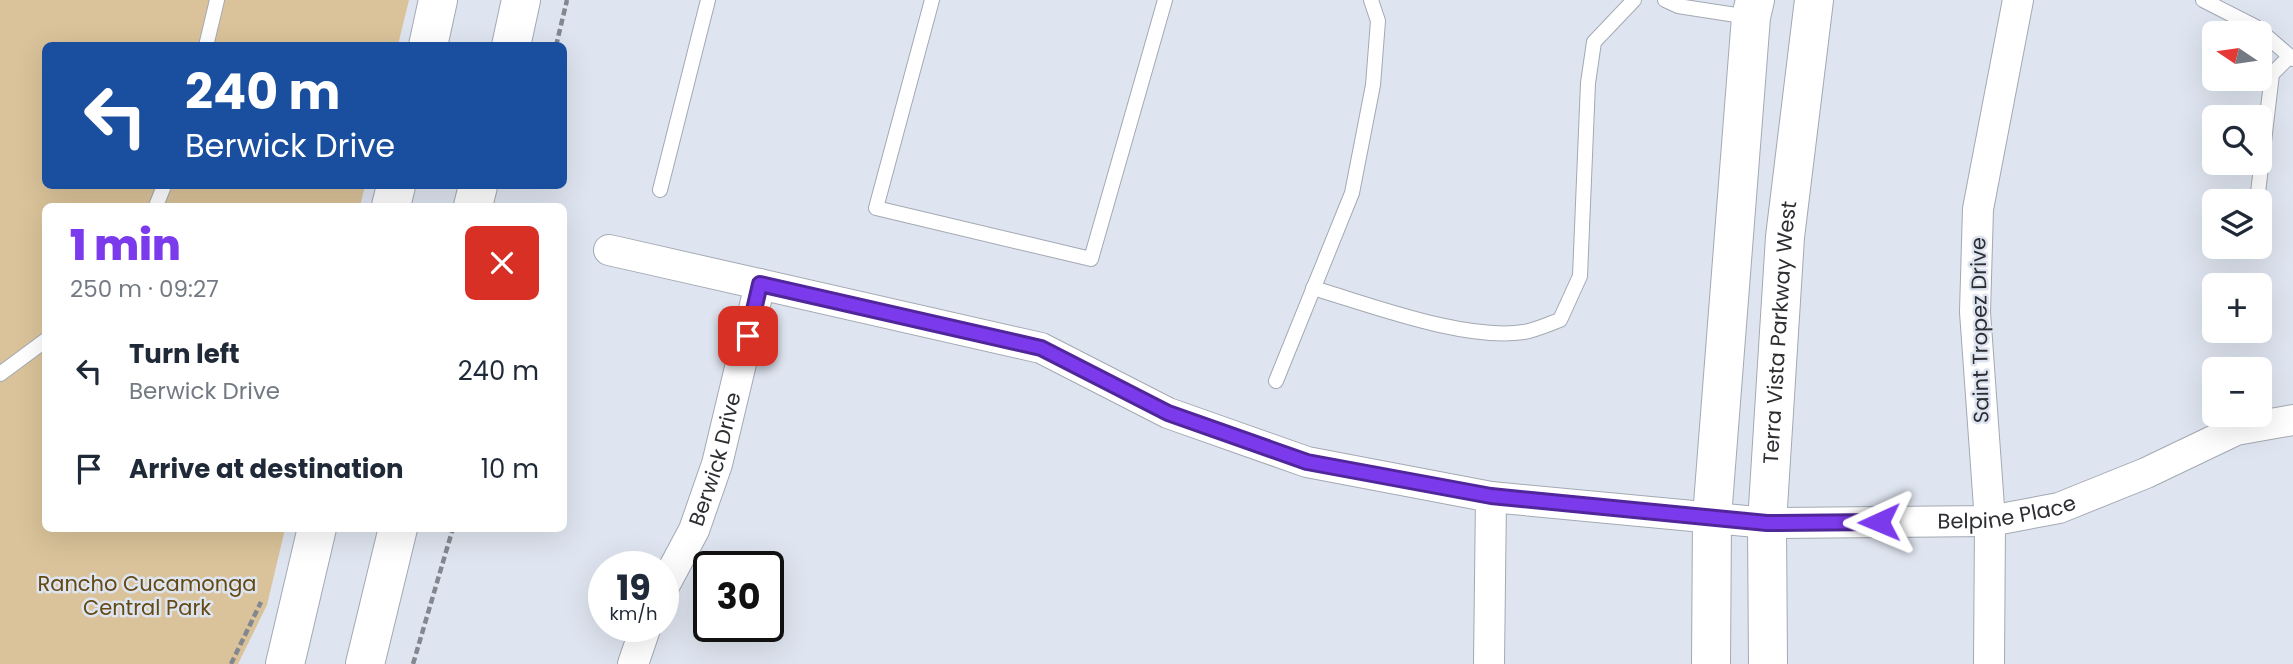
<!DOCTYPE html>
<html lang="en">
<head>
<meta charset="utf-8">
<style>
  body { margin:0; font-family:Poppins,sans-serif; background:#f2f2f3; color:#1f2937; height:100vh; display:flex; flex-direction:column; font-size:26px; white-space:nowrap }
  * { box-sizing:border-box; margin:0 }
  p { font-size:23px; color:#747a83 }
  .icon { flex:none; width:38px; height:38px; fill:none; stroke:currentColor; stroke-width:2; stroke-linecap:round; stroke-linejoin:round }
  .map { position:relative; flex:1; overflow:hidden }
  .side { position:absolute; left:42px; top:203px; width:525px; height:329px; display:flex; flex-direction:column; background:#fff; border-radius:10px; box-shadow:0 7px 28px #0002 }
  .side>* { flex:none }
  .hud { position:absolute; left:42px; top:42px; width:525px; height:147px; border-radius:10px; box-shadow:0 7px 28px #0002; background:#1a4fa0; color:#fff; overflow:hidden }
  .needle { width:46px; rotate:283deg }
  .tools { position:absolute; left:2202px; top:21px; display:grid; gap:14px }
  .tools a { display:grid; place-items:center; width:70px; height:70px; border-radius:10px; background:#fff; box-shadow:0 7px 28px #0002; font-size:35px }
  .speed { position:absolute; left:588px; top:551px; display:flex; gap:14px; font-size:35px; font-weight:700; text-align:center }
  .speed>* { display:grid; place-content:center; width:91px; height:91px; border-radius:50%; background:#fff; box-shadow:0 7px 28px #0002; line-height:1 }
  .speed small { font-size:18px; font-weight:400 }
  .speed .limit { border:4px solid #111; border-radius:10px; background:#fff; color:#111 }
  .pin { position:absolute; display:grid; place-items:center; width:60px; height:60px; color:#fff; margin:-30px; border-radius:14px; box-shadow:0 4px 10px #0006 }
  .me { position:absolute; width:77px; margin:-38px; rotate:269deg; stroke-linejoin:round; filter:drop-shadow(0 0 5px #0008) }
  .turn { display:flex; align-items:center; gap:24px; height:147px; padding:0 28px; font-size:32px }
  .turn .icon { width:91px; height:91px; stroke-width:2.5 }
  .turn b { display:block; font-size:49px; line-height:60px }
  .round { display:grid; place-items:center; flex:none; width:74px; height:74px; border-radius:10px; background:#f2f2f3 }
  .head { display:flex; align-items:center; justify-content:space-between; height:119px; padding:0 28px }
  h1 { font-size:42px; font-weight:800; line-height:52px; color:#7c3aed }
  ul { padding:0; list-style:none }
  li { display:flex; align-items:center; gap:21px; height:98px; padding:0 28px }
  li div { flex:1 }
  li b { display:block; font-size:26px }
  li em { font-style:normal }
  .map>svg:first-child { display:block }
  .green { fill:#dac39a }
  .lines { fill:none; stroke-linecap:round; stroke-linejoin:round }
  .lane-casing { stroke:#a3a9b3; stroke-width:16 }
  .street-casing { stroke:#a3a9b3; stroke-width:32 }
  .secondary-casing { stroke:#a3a9b3; stroke-width:40 }
  .primary-casing { stroke:#a3a9b3; stroke-width:40 }
  .path { stroke:#83878f; stroke-width:4.5; stroke-dasharray:7 3.5; stroke-linecap:butt }
  .lane { stroke:#fff; stroke-width:14 }
  .street { stroke:#fff; stroke-width:30 }
  .secondary { stroke:#fff; stroke-width:38 }
  .primary { stroke:#fff; stroke-width:38 }
  .route-casing { stroke:#51269a; stroke-width:18 }
  .route { stroke:#7c3aed; stroke-width:12 }
  .labels { text-anchor:middle; stroke-width:5; stroke-linejoin:round; paint-order:stroke }
  .street-label { font-size:21px; fill:#2c2e32; stroke:#dfe5f0 }
  .park-label { font-size:21px; fill:#634a15; stroke:#dfe5f0 }
</style>
</head>
<body>
<div class="map">
<svg width="2293" height="664" viewBox="0 0 2293 664">
  <rect width="100%" height="100%" fill="#dfe5f0"/>
  <polygon class="green" points="0,0 409,0 398,45 46,46 46,186 365,186 360,206 46,206 46,528 285,529 267,605 238,664 0,664"/>
  <g class="lines">
    <g class="lane-casing">
      <g id="lane">
        <polyline points="932,0 876,208 1091,259 1165,0"/>
        <polyline points="1665,0 1678,6 1749,17"/>
        <polyline points="2203,0 2256,27 2293,59"/>
        <polyline points="206,46 217,0"/>
        <polyline points="660,190 708,0"/>
        <polyline points="2257,201 2272,74 2290,56"/>
        <polyline points="156,206 164,186"/>
        <path d="M1313 288C1371 305 1465 341 1524 332 1536 330 1549 324 1560 320L1580 276 1588 83 1594 42 1634 0"/>
        <polyline points="0,374 46,340"/>
        <polyline points="1276,381 1352,193 1373,85 1378,21 1371,0"/>
      </g>
    </g>
    <g class="street-casing">
      <g id="street">
        <path id="s1" d="M609 250 1041 348 1168 413 1307 462 1491 497 1767 523 1990 521 2059 508 2146 473 2236 430 2293 420"/>
        <path id="s2" d="M663 588 694 530 717 464 760 284"/>
        <polyline points="633,664 646,626"/>
        <polyline points="1489,664 1491,497"/>
        <polyline points="1989,664 1990,521 1975,312 1978,209 2018,0"/>
      </g>
    </g>
    <g class="secondary-casing">
      <g id="secondary">
        <polyline points="1711,664 1712,517 1751,17 1755,0"/>
        <path id="s3" d="M1768 664 1767 523 1785 237 1814 0"/>
      </g>
    </g>
    <g class="primary-casing">
      <g id="primary">
        <polyline points="428,46 438,0"/>
        <polyline points="511,46 521,0"/>
        <polyline points="391,206 396,186"/>
        <polyline points="473,206 478,186"/>
        <polyline points="285,664 317,528"/>
        <polyline points="365,664 398,528"/>
      </g>
    </g>
    <g class="path">
      <polyline points="556,46 567,0"/>
      <polyline points="231,664 261,602"/>
      <polyline points="413,664 453,528"/>
    </g>
    <use href="#lane" class="lane"/>
    <use href="#street" class="street"/>
    <use href="#secondary" class="secondary"/>
    <use href="#primary" class="primary"/>
  </g>
  <g class="lines">
    <g class="route-casing">
      <polyline id="route" points="748,336 760,284 1041,348 1168,413 1307,462 1491,496 1767,523 1879,522"/>
    </g>
    <use href="#route" class="route"/>
  </g>
  <g class="labels">
    <g class="street-label">
      <text transform="translate(1980 330) rotate(-91)" y="7">Saint Tropez Drive</text>
      <text dy="7" stroke="none"><textPath href="#s3" startOffset="332">Terra Vista Parkway West</textPath></text>
      <text dy="7" stroke="none"><textPath href="#s2" startOffset="140">Berwick Drive</textPath></text>
      <text dy="7" stroke="none"><textPath href="#s1" startOffset="1438">Belpine Place</textPath></text>
    </g>
    <g class="park-label">
      <text x="147" y="591">Rancho Cucamonga<tspan x="147" dy="24">Central Park</tspan></text>
    </g>
  </g>
</svg>
<div class="tools">
<a><svg class="needle" viewBox="-14 -14 28 28"><path d="M0-13l5 13h-10z" fill="#e53935"/><path d="M0 13l5-13h-10z" fill="#747a83"/></svg></a>
<a><svg class="icon" aria-label="search" viewBox="0 0 24 24"><circle cx="10" cy="10" r="6"/><path d="M15 15l6 6"/></svg></a>
<a><svg class="icon" aria-label="layers" viewBox="0 0 24 24"><path d="M12 4l9 5-9 5-9-5zM3 14l9 5 9-5"/></svg></a>
<a>+</a>
<a>−</a>
</div>
<div class="speed"><div>19<small>km/h</small></div><div class="limit">30</div></div>
<div class="pin" style="left:748px;top:336px;background:#d93025"><svg class="icon" aria-label="arrive" viewBox="0 0 24 24"><path d="M6 21V4h12l-3 4 3 4H6"/></svg></div>
<svg class="me" style="left:1879px;top:522px" viewBox="-20 -20 40 40"><path d="M0-17L14 15 0 8-14 15z" fill="#7c3aed" stroke="#fff" stroke-width="4"/></svg>
<div class="hud">
<div class="turn"><svg class="icon" aria-label="left" viewBox="0 0 24 24"><path d="M17 20v-9H6M10 6l-5 5 5 5"/></svg><div><b>240 m</b>Berwick Drive</div></div>
</div>
<section class="side">
<div class="head"><div><h1>1 min</h1><p>250 m · 09:27</p></div><a class="round" style="background:#d93025;color:#fff"><svg class="icon" aria-label="close" viewBox="0 0 24 24"><path d="M6 6l12 12M18 6L6 18"/></svg></a></div>
<ul>
<li><svg class="icon" aria-label="left" viewBox="0 0 24 24"><path d="M17 20v-9H6M10 6l-5 5 5 5"/></svg><div><b>Turn left</b><p>Berwick Drive</p></div><em>240 m</em></li>
<li><svg class="icon" aria-label="arrive" viewBox="0 0 24 24"><path d="M6 21V4h12l-3 4 3 4H6"/></svg><div><b>Arrive at destination</b></div><em>10 m</em></li>
</ul>
</section>
</div>
</body>
</html>
